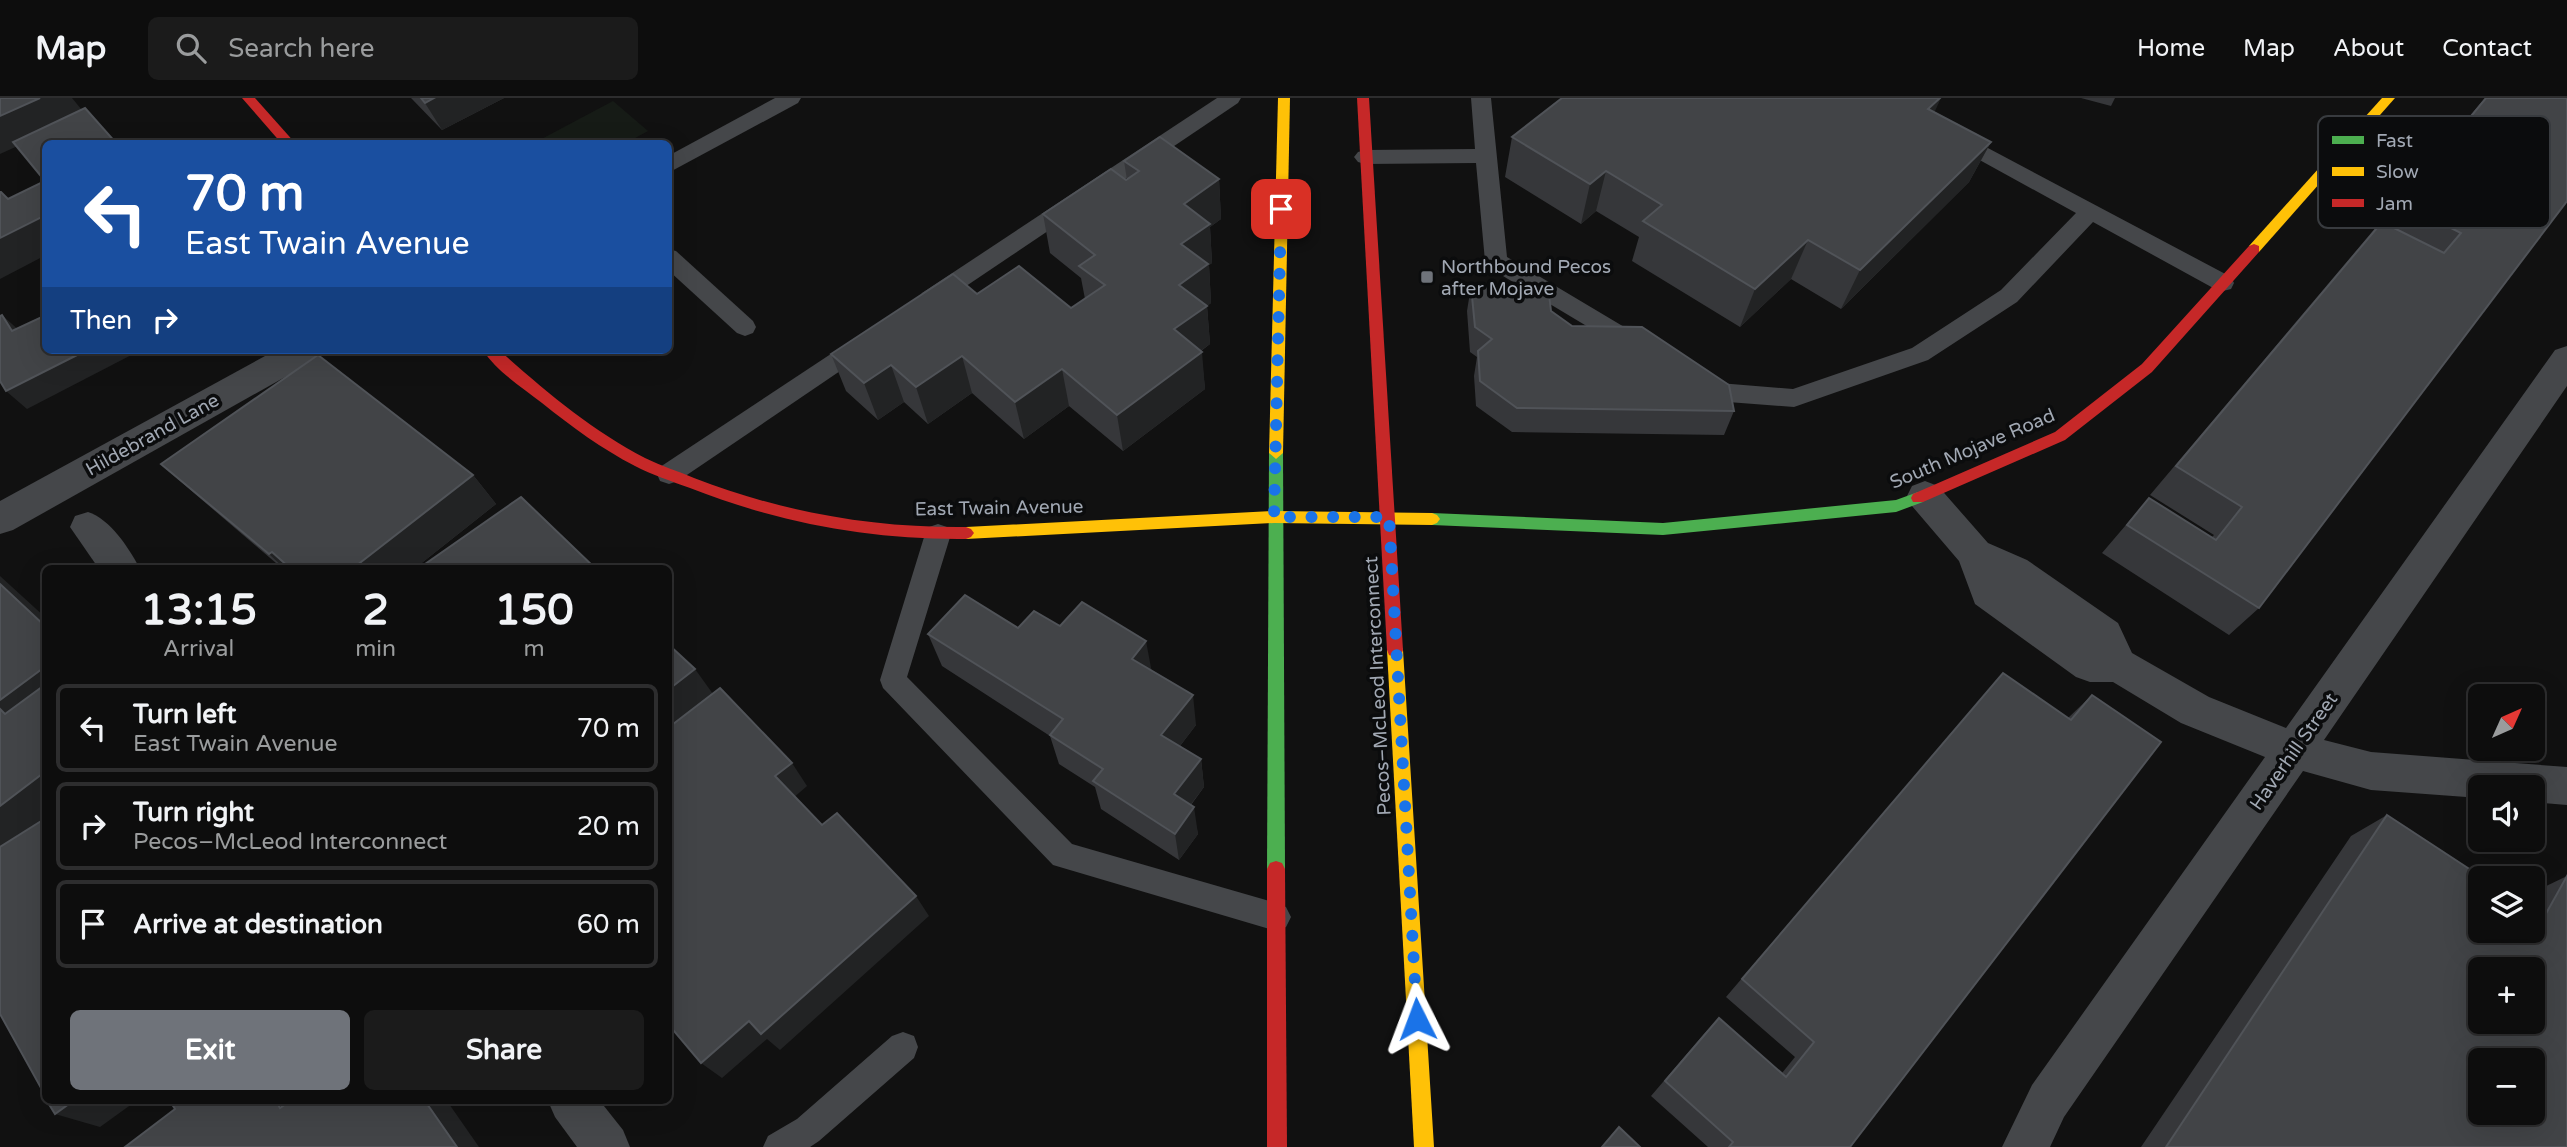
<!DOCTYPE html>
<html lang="en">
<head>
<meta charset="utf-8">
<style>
  body { margin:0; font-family:"Varela Round",sans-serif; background:#1b1b1b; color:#f1f3f6; height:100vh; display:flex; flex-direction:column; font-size:26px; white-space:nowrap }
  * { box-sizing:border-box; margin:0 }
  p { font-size:23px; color:#9a9c9d }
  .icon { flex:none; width:38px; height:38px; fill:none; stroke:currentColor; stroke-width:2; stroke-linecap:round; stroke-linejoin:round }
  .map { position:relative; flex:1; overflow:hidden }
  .drawer { position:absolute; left:42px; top:467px; width:630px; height:539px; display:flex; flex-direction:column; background:#0d0d0d; border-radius:10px; box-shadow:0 7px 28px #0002,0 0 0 2px #2d2d2e }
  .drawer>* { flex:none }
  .hud { position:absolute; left:42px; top:42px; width:630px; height:214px; border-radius:10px; box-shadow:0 7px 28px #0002,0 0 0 2px #2d2d2e; background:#1a4fa0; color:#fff; overflow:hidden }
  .needle { width:46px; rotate:45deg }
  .buttons { position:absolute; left:2468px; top:586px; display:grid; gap:14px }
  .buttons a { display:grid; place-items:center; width:77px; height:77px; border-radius:10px; background:#0d0d0d; box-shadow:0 7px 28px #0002,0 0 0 2px #2d2d2e; font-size:35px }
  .pin { position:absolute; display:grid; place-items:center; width:60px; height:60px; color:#fff; margin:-30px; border-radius:14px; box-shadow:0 4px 10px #0006 }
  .me { position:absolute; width:77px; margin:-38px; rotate:357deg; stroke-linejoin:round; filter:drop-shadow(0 0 5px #0008) }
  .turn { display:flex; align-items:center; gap:24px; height:147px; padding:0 28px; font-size:32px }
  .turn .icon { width:91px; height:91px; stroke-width:2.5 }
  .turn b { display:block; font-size:49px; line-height:60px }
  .then { display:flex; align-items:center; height:66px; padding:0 28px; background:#0003; gap:14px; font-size:26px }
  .eta { display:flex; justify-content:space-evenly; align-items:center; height:119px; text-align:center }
  .eta b { font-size:42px; font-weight:700; line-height:49px }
  .primary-button { display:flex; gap:14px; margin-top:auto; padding:14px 28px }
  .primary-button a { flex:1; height:80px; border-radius:10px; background:#6f737a; color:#fff; font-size:28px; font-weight:700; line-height:80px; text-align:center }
  .primary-button a+a { background:#1b1b1b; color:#f1f3f6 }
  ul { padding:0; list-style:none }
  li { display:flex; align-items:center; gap:21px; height:88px; margin:0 14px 10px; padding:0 14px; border:4px solid #2d2d2e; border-radius:10px }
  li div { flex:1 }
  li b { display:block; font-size:26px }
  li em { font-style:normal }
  header { display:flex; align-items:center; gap:42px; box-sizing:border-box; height:98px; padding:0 35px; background:#0d0d0d; border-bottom:2px solid #2d2d2e }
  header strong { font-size:33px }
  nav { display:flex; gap:38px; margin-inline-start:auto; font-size:24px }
  .search { width:490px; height:63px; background:#1b1b1b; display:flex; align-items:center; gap:18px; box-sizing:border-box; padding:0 24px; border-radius:10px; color:#9a9c9d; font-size:26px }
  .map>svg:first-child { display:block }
  .green { fill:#161b16 }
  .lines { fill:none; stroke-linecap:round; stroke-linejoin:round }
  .lane { fill:#45474a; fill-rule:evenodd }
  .street { fill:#45474a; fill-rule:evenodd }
  .fast { fill:#4caf50; fill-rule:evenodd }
  .slow { fill:#ffc107; fill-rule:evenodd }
  .jam { fill:#c62828; fill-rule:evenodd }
  .wall { fill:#36373a }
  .shaded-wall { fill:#222324 }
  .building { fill:#424447; stroke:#505358; stroke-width:2; fill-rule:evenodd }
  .route { stroke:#1a73e8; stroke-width:12; stroke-dasharray:0 21.6 }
  .poi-dot { fill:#6f737a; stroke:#0b0c0d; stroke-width:2.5 }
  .labels { text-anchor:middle; stroke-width:7; stroke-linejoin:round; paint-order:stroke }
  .poi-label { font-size:19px; fill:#a1a8b3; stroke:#0b0c0d; text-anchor:start }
  .street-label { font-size:19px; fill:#a1a8b3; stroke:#0b0c0d }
  .key { fill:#0b0c0d; stroke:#383b3f; stroke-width:2 }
  .key-label { font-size:19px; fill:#a1a8b3 }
</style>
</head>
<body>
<header>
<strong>Map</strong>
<div class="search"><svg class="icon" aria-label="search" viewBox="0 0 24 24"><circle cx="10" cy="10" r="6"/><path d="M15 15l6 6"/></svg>Search here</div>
<nav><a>Home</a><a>Map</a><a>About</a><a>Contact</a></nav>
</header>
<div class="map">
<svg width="2567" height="1049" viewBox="0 0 2567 1049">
  <rect width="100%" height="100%" fill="#111"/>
  <polygon class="green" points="613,3 648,33 626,45 534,45"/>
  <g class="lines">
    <g class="lane">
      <polygon points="775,0 801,0 798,5 668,75 668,58"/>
      <polygon points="1217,0 1241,0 1238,5 938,207 930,209 922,207 919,201 922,195"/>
      <polygon points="1471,0 1491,0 1507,159 1641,239 1645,245 1641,251 1633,254 1625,251 1488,169 1485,163 1476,65 1365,66 1358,64 1354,59 1358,54 1365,52 1475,51"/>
      <polygon points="1954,32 2231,179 2234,185 2231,191 2223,193 2215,191 2093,124 2017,204 1928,262 1794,309 1715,303 1691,291 1687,285 1691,279 1699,276 1719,285 1793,291 1912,250 2001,192 2076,115 1947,44 1944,39 1947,34"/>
      <polygon points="668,151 676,153 753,223 756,229 753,235 745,238 737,235 668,172"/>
      <polygon points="863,237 871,240 875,246 871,252 678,383 669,386 660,383 657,376 660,369 855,240"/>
      <polygon points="938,426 947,429 951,436 907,579 1072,746 1276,805 1286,809 1291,819 1286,829 1276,833 1053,767 883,590 880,582 925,436 929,429"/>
      <polygon points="903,934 914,938 918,949 914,960 819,1043 810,1049 763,1049 768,1038 797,1021 892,938"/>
    </g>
    <g class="street">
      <polygon points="2567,248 2567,288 2324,642 2371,654 2567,669 2567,707 2532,704 2532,690 2480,690 2480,700 2371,692 2303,673 2064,1019 2050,1049 2002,1049 2032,987 2265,659 2181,625 2113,584 2090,584 2076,579 1975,506 1959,463 1912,408 1907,398 1912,388 1925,383 1938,388 1988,445 2027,462 2118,525 2132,555 2209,599 2286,630 2555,252"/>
      <polygon points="276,252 322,252 317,261 13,432 0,436 0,403"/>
      <path d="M88 414C110 421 129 450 140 471H99L70 429 75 418Z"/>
      <polygon points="548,1003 600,1003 623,1032 630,1049 577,1049 555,1019"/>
    </g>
    <g class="fast">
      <polygon points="1276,349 1283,355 1285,771 1282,777 1276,779 1270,777 1267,771 1269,355"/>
      <polygon points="1918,394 1923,396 1925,400 1923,404 1896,414 1663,437 1432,427 1427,425 1424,421 1427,417 1432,415 1663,425 1896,402"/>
    </g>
    <g class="slow">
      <polygon points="1278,0 1290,0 1283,355 1276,361 1269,355"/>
      <polygon points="2382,0 2395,0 2259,154 2249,154 2249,148"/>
      <polygon points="1274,413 1432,415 1437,417 1440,421 1437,425 1432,427 1274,425 966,441 961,439 958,435 961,431 966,429"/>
      <polygon points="1395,545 1401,547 1403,552 1434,1049 1414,1049 1387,552 1389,547"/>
    </g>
    <g class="jam">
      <polygon points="242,0 255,0 296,46 282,46"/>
      <polygon points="1357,0 1369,0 1403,552 1401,557 1395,559 1389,557 1387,552"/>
      <polygon points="2254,146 2259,148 2259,154 2152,274 2065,342 1923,404 1913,404 1911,400 1913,396 2055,334 2142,266 2249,148"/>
      <path d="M483 252H499C544 292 591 332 645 360 661 368 678 373 694 380 782 414 872 430 966 429L971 431 974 435 971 439 966 441C870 442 779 425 690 390 671 383 652 377 635 368 602 351 572 329 542 305 523 290 496 273 483 252Z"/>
      <polygon points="1276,763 1282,765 1285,771 1287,1049 1267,1049 1267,771 1270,765"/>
    </g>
  </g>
  <g class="wall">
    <polygon points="411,0 504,0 442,32"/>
    <polygon points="2081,0 2115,0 2111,8"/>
    <polygon points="2485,0 2567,0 2259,510 2229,537 2102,455 2149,400 2212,439 2214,437 2150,397"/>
    <polygon points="1934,15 1991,44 1969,84 1841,211 1791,181 1740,229 1632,163 1639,139 1596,113 1581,126 1505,79 1512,39"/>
    <polygon points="1124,63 1219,81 1221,121 1210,129 1212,165 1209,167 1211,205 1207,208 1210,246 1201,253 1205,291 1123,353 1069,308 1024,341 972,295 928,326 904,304 878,322 846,293 831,256 977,196 1071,210 1085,201 1081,180 1050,155 1043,116 1126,82 1127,82"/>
    <polygon points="1471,188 1551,213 1572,228 1734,313 1724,337 1512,334 1476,308 1474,278 1477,259 1470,254 1467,213"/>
    <polygon points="161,366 473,377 496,406 414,471 283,471 194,395"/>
    <polygon points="1060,528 1151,572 1196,627 1180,648 1201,661 1204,689 1191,707 1198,736 1179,762 1101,711 1095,689 1059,666 1050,638 942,568 928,536"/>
    <polygon points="2003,575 2068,620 2092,597 1850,1049 1708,1049 1651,998 1704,936 1719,920 1782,975 1795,959 1726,899"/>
    <polygon points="2387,717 2532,833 2532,795 2567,778 2567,1049 2141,1049 2351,738"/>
  </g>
  <g class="shaded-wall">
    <polygon points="40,0 72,0 86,17 0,56 0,18"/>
    <polygon points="434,0 504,0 442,32 425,5"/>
    <polygon points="1940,0 1941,0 1923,39 1928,11"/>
    <polygon points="1991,44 1969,84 1841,211 1860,172"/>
    <polygon points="1606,73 1596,113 1581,126 1590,86"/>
    <polygon points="1219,81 1221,121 1210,129 1212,165 1209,167 1211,205 1183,225 1179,187 1184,106"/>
    <polygon points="46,117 46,157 0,181 0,140"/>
    <polygon points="1808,142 1791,181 1740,229 1755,191"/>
    <polygon points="1207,208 1210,246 1178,269 1174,231"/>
    <polygon points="2,217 22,235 12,233"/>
    <polygon points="87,252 141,252 27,311 6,293"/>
    <polygon points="1202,254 1205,291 1123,353 1117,317"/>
    <polygon points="962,258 972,295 928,326 916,289"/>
    <polygon points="891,267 904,304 878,322 864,285"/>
    <polygon points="1062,271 1069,308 1024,341 1015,304"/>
    <polygon points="473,377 496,406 414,471 352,471"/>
    <polygon points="272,454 290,471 285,471 269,456"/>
    <polygon points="0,478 46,520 46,529 0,486"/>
    <polygon points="1146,543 1152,575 1132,561"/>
    <polygon points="46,568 46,623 5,616 0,611 0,602"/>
    <polygon points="695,571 713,596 668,632 668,592"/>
    <polygon points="1193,597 1196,627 1166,666 1161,637"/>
    <polygon points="1201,661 1204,689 1178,723 1174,696"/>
    <polygon points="792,665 807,688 792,701 775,678"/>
    <polygon points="46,673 46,727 0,763 0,708"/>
    <polygon points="1194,709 1198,736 1179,762 1175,736"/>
    <polygon points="916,798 929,818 780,952 767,941 722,980 701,965 749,923"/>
    <polygon points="73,1003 136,1003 100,1029 55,1016"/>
    <polygon points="276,1003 305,1003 280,1010"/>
    <polygon points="425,1003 447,1003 479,1049 457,1049"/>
  </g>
  <g class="building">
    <polygon points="0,0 40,0 0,18"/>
    <polygon points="421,0 434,0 425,5"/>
    <polygon points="1562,0 1940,0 1928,11 1991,44 1860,172 1808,142 1755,191 1643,123 1662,107 1606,73 1590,86 1512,39"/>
    <polygon points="2486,0 2567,0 2567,103 2259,510 2127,427 2149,400 2216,442 2242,409 2176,368 2382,124 2444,155 2461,135 2399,104 2418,80 2464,103 2484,79 2439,57"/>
    <polygon points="85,10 117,46 46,46 46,117 0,140 0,94 1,94 8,101 45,83 13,44"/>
    <polygon points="1160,39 1219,81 1184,106 1210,126 1181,146 1208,166 1179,187 1207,208 1174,231 1202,254 1117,317 1062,271 1015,304 962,258 916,289 891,267 864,285 831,256 953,176 977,196 1019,168 1071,210 1105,187 1079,168 1095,157 1043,116 1111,71 1126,82 1139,73 1124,63"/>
    <polygon points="1471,188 1548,188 1551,213 1572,228 1642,229 1729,287 1734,313 1517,310 1480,283 1478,253 1492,241 1475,229"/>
    <polygon points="2,217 12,233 46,217 46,252 87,252 6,293 0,283 0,218"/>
    <polygon points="318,257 473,377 352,471 291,471 272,454 269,456 161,366"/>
    <polygon points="521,399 595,470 418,471"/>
    <polygon points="0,486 46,529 46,568 0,602"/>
    <polygon points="965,497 1018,530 1034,513 1060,528 1082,504 1146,543 1132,561 1193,597 1161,637 1201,661 1174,696 1194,709 1175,736 1093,683 1103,671 1050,637 1063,621 928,536"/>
    <polygon points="668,546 695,571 668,592"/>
    <polygon points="2003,575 2071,622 2092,597 2161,644 1850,1049 1729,1049 1733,1044 1665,983 1719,920 1786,979 1814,944 1742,881"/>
    <polygon points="46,586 46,673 0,708 0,611 5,616"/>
    <polygon points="720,590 792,665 775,678 822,727 837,715 916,798 761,936 749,923 701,965 668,926 668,630"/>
    <path d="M2387 717 2483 780H2480V833H2532V813L2543 821 2567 778V1049H2166ZM2480 872H2532V924H2480ZM2480 962H2532V1015H2480Z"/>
    <polygon points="46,720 46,999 0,916 0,749"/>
    <polygon points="47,1003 73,1003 55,1016"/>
    <polygon points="170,1003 276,1003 280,1010 290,1003 425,1003 457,1049 125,1049 175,1011"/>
    <polygon points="1619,1029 1640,1049 1602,1049"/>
  </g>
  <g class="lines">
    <polyline class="route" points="1281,111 1274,419 1389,419 1417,921"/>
  </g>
  <rect class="poi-dot" x="1420" y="172" width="14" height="14" rx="3.5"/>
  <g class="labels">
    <g class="poi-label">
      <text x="1441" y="175">Northbound Pecos<tspan x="1441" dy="22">after Mojave</tspan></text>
    </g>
    <g class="street-label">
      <text transform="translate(152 336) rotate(-29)" y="7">Hildebrand Lane</text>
      <text transform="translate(1972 350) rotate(-23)" y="7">South Mojave Road</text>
      <text transform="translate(999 409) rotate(-1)" y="7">East Twain Avenue</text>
      <text transform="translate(1377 588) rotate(-93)" y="7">Pecos–McLeod Interconnect</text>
      <text transform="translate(2293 653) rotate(-55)" y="7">Haverhill Street</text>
    </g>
  </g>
  <rect x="2318" y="18" width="232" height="112" rx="10" class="key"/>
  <rect x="2332" y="38" width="32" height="8" fill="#4caf50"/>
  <rect x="2332" y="69" width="32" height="9" fill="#ffc107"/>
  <rect x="2332" y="101" width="32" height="8" fill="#c62828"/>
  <g class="key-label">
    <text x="2376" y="49">Fast</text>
    <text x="2376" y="80">Slow</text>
    <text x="2376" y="112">Jam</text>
  </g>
</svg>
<div class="buttons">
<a><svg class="needle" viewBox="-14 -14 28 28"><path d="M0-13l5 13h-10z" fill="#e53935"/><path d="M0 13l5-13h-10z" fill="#9a9c9d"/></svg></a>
<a><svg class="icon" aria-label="sound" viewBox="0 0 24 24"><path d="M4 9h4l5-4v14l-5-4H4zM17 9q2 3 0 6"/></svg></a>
<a><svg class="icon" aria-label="layers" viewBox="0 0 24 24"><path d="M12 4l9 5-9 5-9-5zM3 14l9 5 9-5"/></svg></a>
<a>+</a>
<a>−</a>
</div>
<div class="pin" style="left:1281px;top:111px;background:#d93025"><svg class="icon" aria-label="arrive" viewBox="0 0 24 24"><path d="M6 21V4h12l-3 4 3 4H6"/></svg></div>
<svg class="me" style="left:1417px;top:921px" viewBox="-20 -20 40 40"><path d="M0-17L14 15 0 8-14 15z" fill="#1a73e8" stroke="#fff" stroke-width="4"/></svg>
<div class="hud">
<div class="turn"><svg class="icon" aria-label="left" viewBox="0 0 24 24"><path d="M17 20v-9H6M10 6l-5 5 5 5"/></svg><div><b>70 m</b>East Twain Avenue</div></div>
<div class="then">Then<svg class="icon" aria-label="right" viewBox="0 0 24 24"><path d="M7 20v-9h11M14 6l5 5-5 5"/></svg></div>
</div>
<section class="drawer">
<div class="eta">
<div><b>13:15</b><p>Arrival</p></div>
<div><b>2</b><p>min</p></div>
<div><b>150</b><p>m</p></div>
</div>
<ul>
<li><svg class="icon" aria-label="left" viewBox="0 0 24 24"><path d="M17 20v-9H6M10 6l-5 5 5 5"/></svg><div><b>Turn left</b><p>East Twain Avenue</p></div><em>70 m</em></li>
<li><svg class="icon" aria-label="right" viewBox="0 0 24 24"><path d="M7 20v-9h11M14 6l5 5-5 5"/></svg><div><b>Turn right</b><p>Pecos–McLeod Interconnect</p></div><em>20 m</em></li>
<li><svg class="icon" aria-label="arrive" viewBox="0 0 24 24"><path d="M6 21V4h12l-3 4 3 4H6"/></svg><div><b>Arrive at destination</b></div><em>60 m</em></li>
</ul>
<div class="primary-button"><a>Exit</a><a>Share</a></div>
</section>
</div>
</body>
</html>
